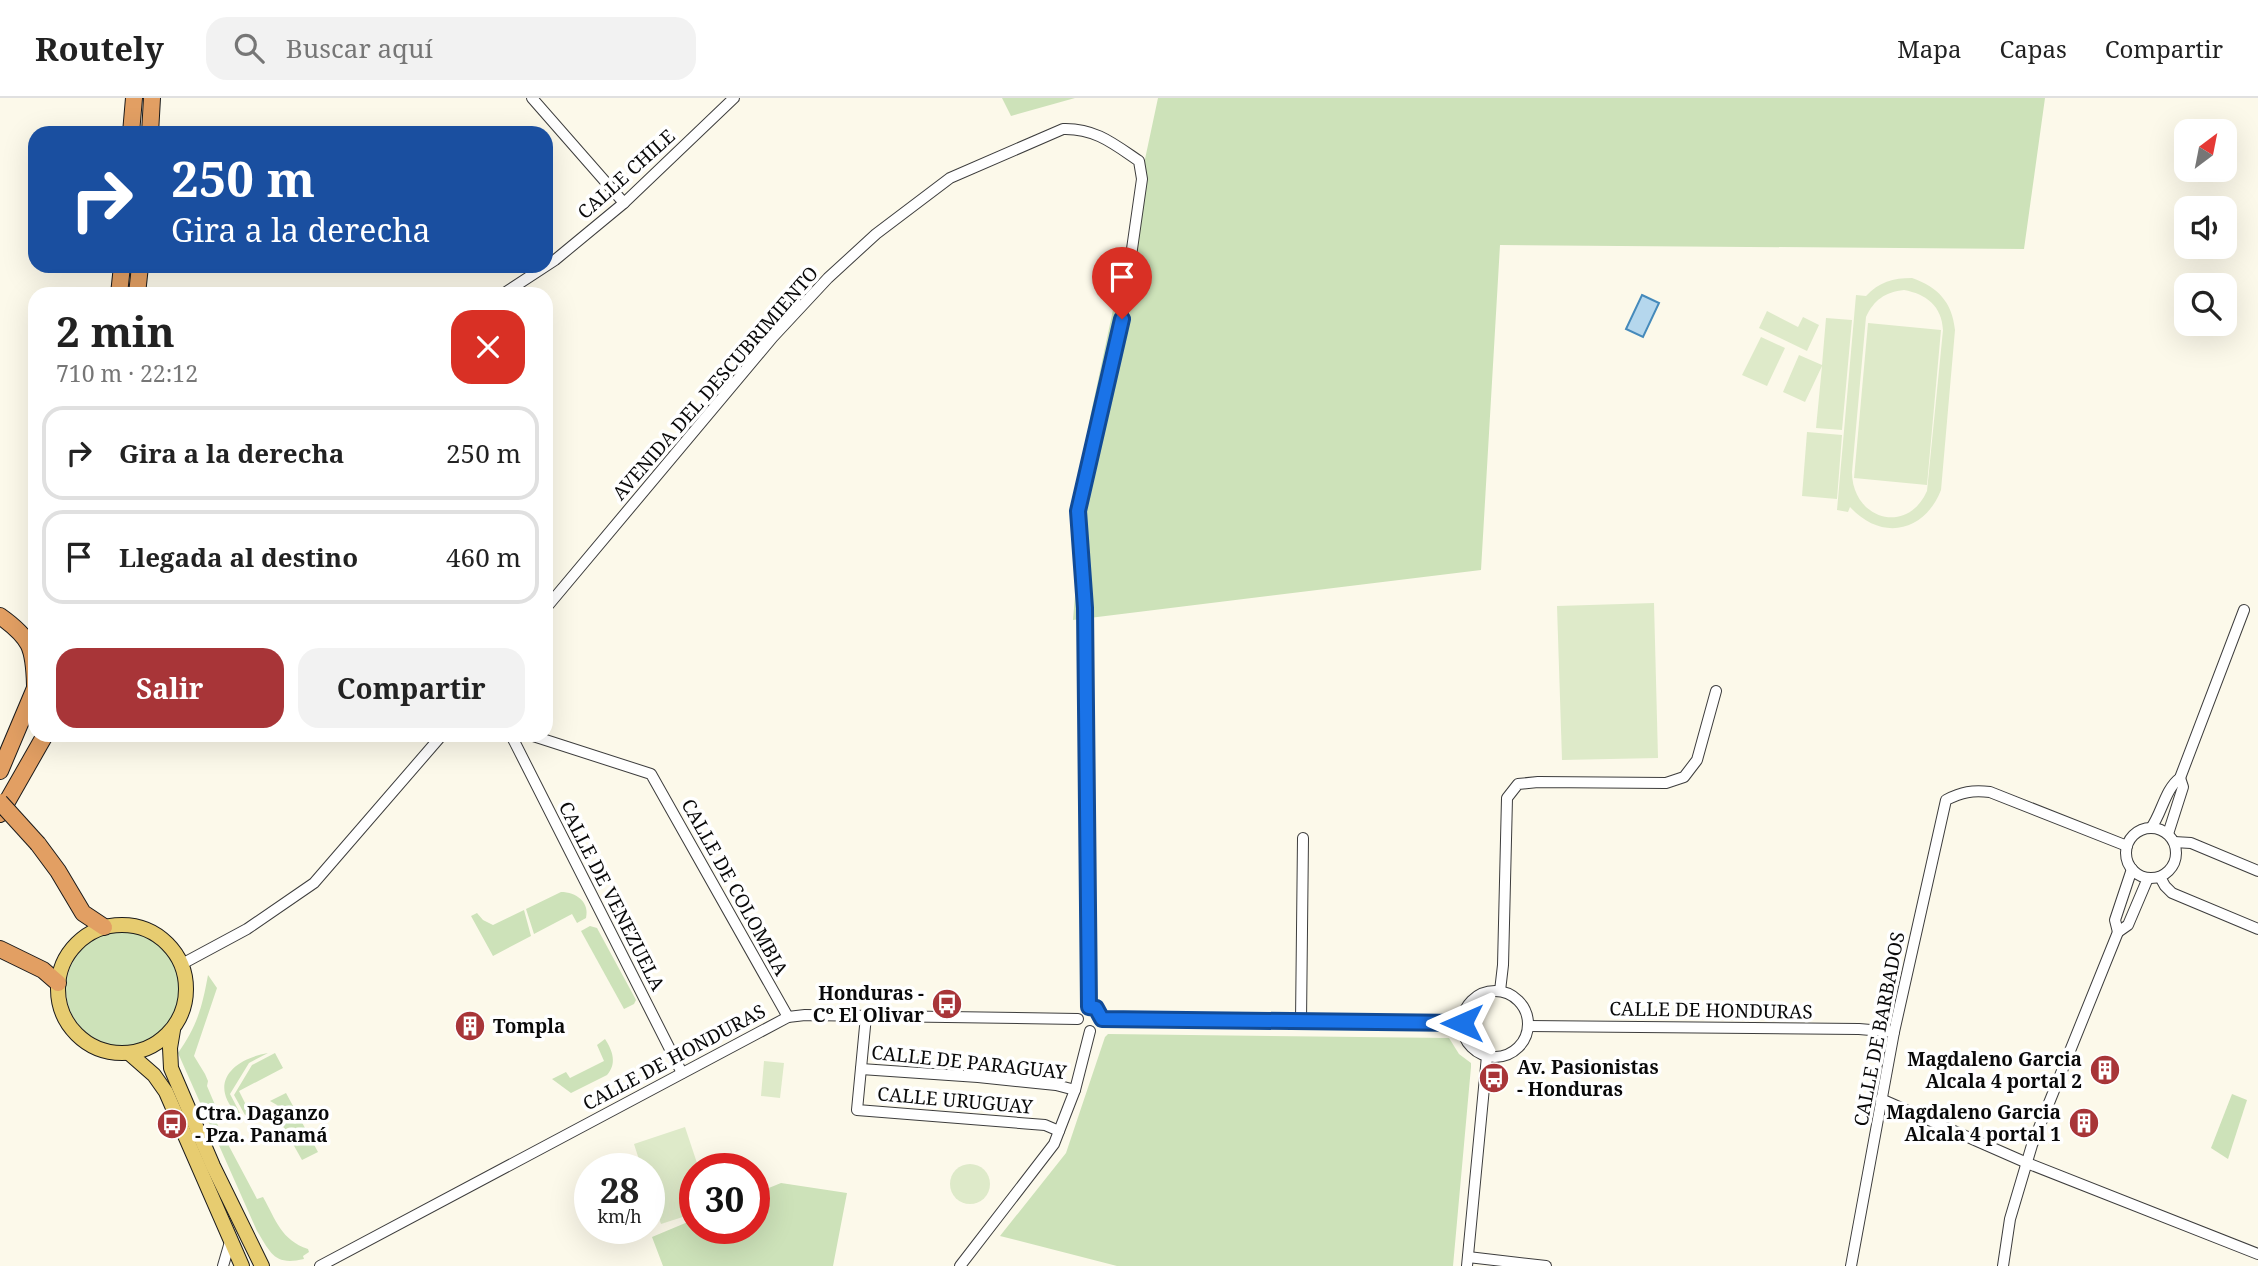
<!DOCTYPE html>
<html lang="es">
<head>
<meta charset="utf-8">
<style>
  body { margin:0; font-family:"Noto Serif",serif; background:#f2f2f2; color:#222; height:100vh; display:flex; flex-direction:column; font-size:26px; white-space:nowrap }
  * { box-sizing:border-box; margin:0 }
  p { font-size:23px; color:#767676 }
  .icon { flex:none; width:38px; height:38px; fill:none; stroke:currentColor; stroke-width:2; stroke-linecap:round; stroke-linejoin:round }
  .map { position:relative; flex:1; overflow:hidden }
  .panel { position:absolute; left:28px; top:189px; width:525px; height:455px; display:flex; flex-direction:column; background:#fff; border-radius:21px; box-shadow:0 7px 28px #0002 }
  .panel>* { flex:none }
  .guide { position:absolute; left:28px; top:28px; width:525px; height:147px; border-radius:21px; box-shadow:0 7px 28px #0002; background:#1a4fa0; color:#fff; overflow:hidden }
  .needle { width:46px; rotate:32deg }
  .buttons { position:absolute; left:2174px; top:21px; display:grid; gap:14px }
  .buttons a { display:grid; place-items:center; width:63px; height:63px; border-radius:14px; background:#fff; box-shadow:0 7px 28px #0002; font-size:35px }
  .speed { position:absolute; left:574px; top:1055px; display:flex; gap:14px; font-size:35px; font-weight:700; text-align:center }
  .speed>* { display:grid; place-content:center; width:91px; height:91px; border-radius:50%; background:#fff; box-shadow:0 7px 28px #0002; line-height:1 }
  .speed small { font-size:18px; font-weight:400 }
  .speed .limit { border:10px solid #d22; background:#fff; color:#111 }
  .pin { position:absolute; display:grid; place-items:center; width:60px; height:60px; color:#fff; margin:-72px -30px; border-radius:50% 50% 50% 0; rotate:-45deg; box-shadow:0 0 7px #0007 }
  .pin .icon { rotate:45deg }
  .me { position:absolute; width:77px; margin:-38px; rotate:270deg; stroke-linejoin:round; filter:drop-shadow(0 0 5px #0008) }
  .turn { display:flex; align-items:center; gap:24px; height:147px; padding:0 28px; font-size:32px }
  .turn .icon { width:91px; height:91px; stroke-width:2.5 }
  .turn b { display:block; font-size:49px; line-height:60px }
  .round { display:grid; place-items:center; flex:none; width:74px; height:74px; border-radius:21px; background:#f2f2f2 }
  .headline { display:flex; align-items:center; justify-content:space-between; height:119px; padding:0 28px }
  h1 { font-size:42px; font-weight:700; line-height:52px }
  .action { display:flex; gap:14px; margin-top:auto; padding:14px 28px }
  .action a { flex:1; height:80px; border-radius:21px; background:#a83538; color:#fff; font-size:28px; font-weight:700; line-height:80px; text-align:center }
  .action a+a { background:#f2f2f2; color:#222 }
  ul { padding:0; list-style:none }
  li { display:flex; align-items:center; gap:21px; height:94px; margin:0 14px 10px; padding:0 14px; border:4px solid #e0e0e0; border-radius:21px }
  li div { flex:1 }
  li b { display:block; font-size:26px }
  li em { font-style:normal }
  header { display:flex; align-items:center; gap:42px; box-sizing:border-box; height:98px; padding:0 35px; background:#fff; border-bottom:2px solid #e0e0e0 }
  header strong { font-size:33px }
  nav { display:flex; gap:38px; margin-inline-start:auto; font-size:24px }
  .search { width:490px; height:63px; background:#f2f2f2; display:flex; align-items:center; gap:18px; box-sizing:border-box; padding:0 24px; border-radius:21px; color:#767676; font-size:26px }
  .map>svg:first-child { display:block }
  .green { fill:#cde2b9 }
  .pitch { fill:#deeac9; fill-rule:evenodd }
  .water { fill:#b5d7ed; stroke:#458abb; stroke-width:2 }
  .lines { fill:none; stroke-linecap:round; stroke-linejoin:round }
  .minor-casing { stroke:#3d3d3d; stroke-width:12 }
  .major-casing { stroke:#1b1b1b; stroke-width:16 }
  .highway-casing { stroke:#1b1b1b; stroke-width:18 }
  .minor { stroke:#fff; stroke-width:10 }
  .major { stroke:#e7cc70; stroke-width:14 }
  .highway { stroke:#e29f63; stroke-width:16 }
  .highway-bridge-casing { stroke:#1b1b1b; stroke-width:18; stroke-linecap:butt }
  .highway-bridge { stroke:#e29f63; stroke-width:16 }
  .route-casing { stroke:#114b97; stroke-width:18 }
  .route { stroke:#1a73e8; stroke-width:12 }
  .labels { text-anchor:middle; stroke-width:7; stroke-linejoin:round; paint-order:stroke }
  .street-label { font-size:19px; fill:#0a0a0a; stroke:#fff }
  .poi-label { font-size:19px; font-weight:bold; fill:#0a0a0a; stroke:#fff; text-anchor:end }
</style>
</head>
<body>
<header>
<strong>Routely</strong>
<div class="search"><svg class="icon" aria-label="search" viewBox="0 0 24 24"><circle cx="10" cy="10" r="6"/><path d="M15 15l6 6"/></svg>Buscar aquí</div>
<nav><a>Mapa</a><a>Capas</a><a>Compartir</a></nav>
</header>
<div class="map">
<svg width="2258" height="1168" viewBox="0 0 2258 1168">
  <rect width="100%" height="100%" fill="#fcf9ea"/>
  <g class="green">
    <polygon points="1002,0 1075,0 1011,18"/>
    <polygon points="1158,0 2045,0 2024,151 1500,147 1481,472 1073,522 1090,320"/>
    <path d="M561 794C576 794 590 804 586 820L577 825 572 816 534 836 526 811Z"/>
    <polygon points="524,812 531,838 493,858 471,818 477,815 483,822 493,827"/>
    <polygon points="590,828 597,830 636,902 634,906 624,911 581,833"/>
    <circle cx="123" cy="891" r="57"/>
    <path d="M208 877 217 890 194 958 205 976 208 983 207 988 218 1014 213 1018 257 1101 263 1099C276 1122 281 1142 308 1151L309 1154 303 1158 304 1161C274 1168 271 1155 257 1133L178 955C197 928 202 910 208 877Z"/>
    <polygon points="1108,936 1449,940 1459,956 1471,965 1471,969 1453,1168 1117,1168 1000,1138 1066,1055 1105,939"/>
    <path d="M605 941C613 953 617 966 607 977L571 995 552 981 566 974 570 980 604 963 597 947Z"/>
    <path d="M268 955 249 965 230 996 240 1015 237 1016C208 985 233 961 268 955Z"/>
    <polygon points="275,955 283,970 239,993 250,1015 245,1017 234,997 252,967"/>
    <polygon points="286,995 318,1054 302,1062 275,1014 277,1007 270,1003"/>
    <polygon points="2232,996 2247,1002 2228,1061 2211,1050"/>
    <polygon points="781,1085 847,1095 833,1168 663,1168 652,1139 695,1121 695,1130 754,1130 754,1096"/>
  </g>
  <g class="pitch">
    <path d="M1912 180C1938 189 1952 204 1955 232L1941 392C1924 435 1881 443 1850 409L1848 414 1837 412 1856 197 1866 198C1879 184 1893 180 1912 180ZM1904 192C1926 196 1942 208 1943 232L1927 393C1907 438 1852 421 1852 374L1866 219C1874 202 1885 194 1904 192Z"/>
    <polygon points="1767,213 1798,229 1803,219 1819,227 1807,253 1759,230"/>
    <polygon points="1826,220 1852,222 1842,332 1816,330 1822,268 1805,304 1783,294 1799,257 1822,267"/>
    <polygon points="1868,225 1941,232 1927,387 1854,380"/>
    <polygon points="1761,239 1785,250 1767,288 1742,277"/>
    <polygon points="1807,334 1842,337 1837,401 1802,398"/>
    <polygon points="1654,505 1658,660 1562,662 1557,508"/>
    <polygon points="764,963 784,965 780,1000 761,998"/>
    <polygon points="685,1029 699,1071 695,1071 695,1115 661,1126 649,1091 649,1071 642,1071 634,1046"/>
    <circle cx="970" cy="1086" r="20"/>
  </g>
  <polygon class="water" points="1642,197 1659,205 1643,239 1626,231"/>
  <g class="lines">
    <g class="minor-casing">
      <g id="minor">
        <polyline points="532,0 624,105"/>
        <polyline points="503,196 555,162 624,105 734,0"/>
        <path d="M546 510 773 239 828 180 876 136 950 80 1063 31C1095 30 1114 46 1139 63L1142 81 1122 221 1078 413 1085 510 1089 909"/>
        <polyline points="511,637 682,975"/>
        <polyline points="530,637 651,676 788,919"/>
        <circle cx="2151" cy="755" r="25"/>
        <path d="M2151 730C2162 715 2165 691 2180 680L2244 512"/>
        <polyline points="2168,736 2183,689 2180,680"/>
        <polyline points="2174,744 2191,745 2258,773"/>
        <polyline points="2132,771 2115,822 2118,834 2128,827 2148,780"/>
        <polyline points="2160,779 2165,788 2172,795 2258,831"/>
        <polyline points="182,866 247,831 314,785 442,637"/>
        <circle cx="1495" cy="926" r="33"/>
        <polyline points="1500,893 1503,867 1507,700 1518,686 1538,684 1666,685 1684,679 1697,662 1716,593"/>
        <polyline points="866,918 857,1012 1045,1027 1059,1033"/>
        <polyline points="1102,921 1462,925"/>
        <polyline points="1301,923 1303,740"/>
        <polyline points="1528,928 1859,931 1894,934"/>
        <polyline points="861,971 978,979 1056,987 1075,992"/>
        <polyline points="1881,1001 2027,1065 2258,1156"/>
        <polyline points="1468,1159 1546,1168"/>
        <polyline points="223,1168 230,1144"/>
        <polyline points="320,1168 788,919 805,917 1078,921"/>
        <polyline points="960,1168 1054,1046 1075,992 1090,933"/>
        <polyline points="1467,1168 1487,958"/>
        <path d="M1851 1168 1894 934 1946 702C1962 694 1972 692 1990 694L2127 748"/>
        <polyline points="2003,1168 2010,1121 2032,1047 2118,834"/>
      </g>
    </g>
    <g class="major-casing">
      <g id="major">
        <circle cx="122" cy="891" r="64"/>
        <polyline points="173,932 170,950 171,970 213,1068 262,1168"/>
        <polyline points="130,956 154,977 166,994 242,1168"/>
      </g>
    </g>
    <g class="highway-casing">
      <g id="highway">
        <polyline points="131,35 134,0"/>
        <polyline points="150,35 152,0"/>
        <polyline points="119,196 122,168"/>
        <polyline points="137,196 140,168"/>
        <path d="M0 518C31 540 34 550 35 587"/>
        <polyline points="0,673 35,590"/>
        <polyline points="0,716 45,637"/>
        <polyline points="38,746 58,773 83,815 104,829"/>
        <polyline points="0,851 43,872 58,885"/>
      </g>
    </g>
    <use href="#minor" class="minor"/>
    <use href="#major" class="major"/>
    <use href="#highway" class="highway"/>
    <g class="highway-bridge-casing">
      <polyline id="highway-bridge" points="0,704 38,746"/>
    </g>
    <use href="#highway-bridge" class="highway-bridge"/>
  </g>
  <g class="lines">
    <g class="route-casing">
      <polyline id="route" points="1122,221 1078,413 1085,510 1089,909 1096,910 1102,921 1462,925"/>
    </g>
    <use href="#route" class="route"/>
  </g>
  <defs>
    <g id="bus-disc" transform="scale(1.575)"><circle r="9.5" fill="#a83538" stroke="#fff"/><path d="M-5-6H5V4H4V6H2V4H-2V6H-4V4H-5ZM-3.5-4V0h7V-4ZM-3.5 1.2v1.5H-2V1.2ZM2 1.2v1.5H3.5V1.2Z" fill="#fff"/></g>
    <g id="building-disc" transform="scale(1.575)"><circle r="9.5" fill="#a83538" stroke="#fff"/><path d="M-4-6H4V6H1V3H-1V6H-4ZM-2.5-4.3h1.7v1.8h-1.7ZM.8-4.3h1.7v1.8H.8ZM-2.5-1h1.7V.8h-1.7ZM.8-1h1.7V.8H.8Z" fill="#fff"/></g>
  </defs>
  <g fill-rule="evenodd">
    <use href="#bus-disc" x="947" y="906"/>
    <use href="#building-disc" x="470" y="928"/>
    <use href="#building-disc" x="2105" y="972"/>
    <use href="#bus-disc" x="1494" y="980"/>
    <use href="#building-disc" x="2084" y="1025"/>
    <use href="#bus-disc" x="172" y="1026"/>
  </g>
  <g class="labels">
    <g class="street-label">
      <text transform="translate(626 76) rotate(-42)" y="7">CALLE CHILE</text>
      <text transform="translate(715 285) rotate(-49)" y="7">AVENIDA DEL DESCUBRIMIENTO</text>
      <text transform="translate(735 789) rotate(61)" y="7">CALLE DE COLOMBIA</text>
      <text transform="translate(612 798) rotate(63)" y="7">CALLE DE VENEZUELA</text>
      <text transform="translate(1711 912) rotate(1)" y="7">CALLE DE HONDURAS</text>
      <text transform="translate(1879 931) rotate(-79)" y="7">CALLE DE BARBADOS</text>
      <text transform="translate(674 959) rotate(-28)" y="7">CALLE DE HONDURAS</text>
      <text transform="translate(969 964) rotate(6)" y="7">CALLE DE PARAGUAY</text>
      <text transform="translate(955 1002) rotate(5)" y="7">CALLE URUGUAY</text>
    </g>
    <g class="poi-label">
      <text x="924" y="902">Honduras -<tspan x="924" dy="22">Cº El Olivar</tspan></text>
      <text x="493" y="935" text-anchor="start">Tompla</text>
      <text x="2082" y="968">Magdaleno Garcia<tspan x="2082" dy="22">Alcala 4 portal 2</tspan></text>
      <text x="1517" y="976" text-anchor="start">Av. Pasionistas<tspan x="1517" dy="22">- Honduras</tspan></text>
      <text x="2061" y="1021">Magdaleno Garcia<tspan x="2061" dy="22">Alcala 4 portal 1</tspan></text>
      <text x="195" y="1022" text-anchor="start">Ctra. Daganzo<tspan x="195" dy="22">- Pza. Panamá</tspan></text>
    </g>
  </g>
</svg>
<div class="buttons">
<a><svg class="needle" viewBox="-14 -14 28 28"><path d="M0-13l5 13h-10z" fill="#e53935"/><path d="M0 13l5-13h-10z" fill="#767676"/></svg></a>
<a><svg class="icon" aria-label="sound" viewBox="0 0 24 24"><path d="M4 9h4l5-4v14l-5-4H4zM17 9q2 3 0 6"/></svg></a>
<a><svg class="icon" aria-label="search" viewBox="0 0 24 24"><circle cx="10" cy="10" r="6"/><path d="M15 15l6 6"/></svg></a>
</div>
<div class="speed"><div>28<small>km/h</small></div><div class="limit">30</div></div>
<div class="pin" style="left:1122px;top:221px;background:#d93025"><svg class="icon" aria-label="arrive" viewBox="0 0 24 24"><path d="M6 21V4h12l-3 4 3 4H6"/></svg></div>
<svg class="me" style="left:1462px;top:925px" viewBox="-20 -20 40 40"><path d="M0-17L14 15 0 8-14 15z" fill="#1a73e8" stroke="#fff" stroke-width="4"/></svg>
<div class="guide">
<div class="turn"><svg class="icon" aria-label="right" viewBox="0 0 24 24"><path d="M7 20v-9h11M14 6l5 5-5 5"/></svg><div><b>250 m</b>Gira a la derecha</div></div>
</div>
<section class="panel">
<div class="headline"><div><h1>2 min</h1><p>710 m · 22:12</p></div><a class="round" style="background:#d93025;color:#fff"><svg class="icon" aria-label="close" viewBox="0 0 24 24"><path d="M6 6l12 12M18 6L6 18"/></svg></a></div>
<ul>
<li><svg class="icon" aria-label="right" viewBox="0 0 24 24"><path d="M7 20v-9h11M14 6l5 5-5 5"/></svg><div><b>Gira a la derecha</b></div><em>250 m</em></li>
<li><svg class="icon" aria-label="arrive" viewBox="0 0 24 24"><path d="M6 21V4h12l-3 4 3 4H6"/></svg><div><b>Llegada al destino</b></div><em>460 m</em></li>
</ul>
<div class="action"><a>Salir</a><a>Compartir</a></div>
</section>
</div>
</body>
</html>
